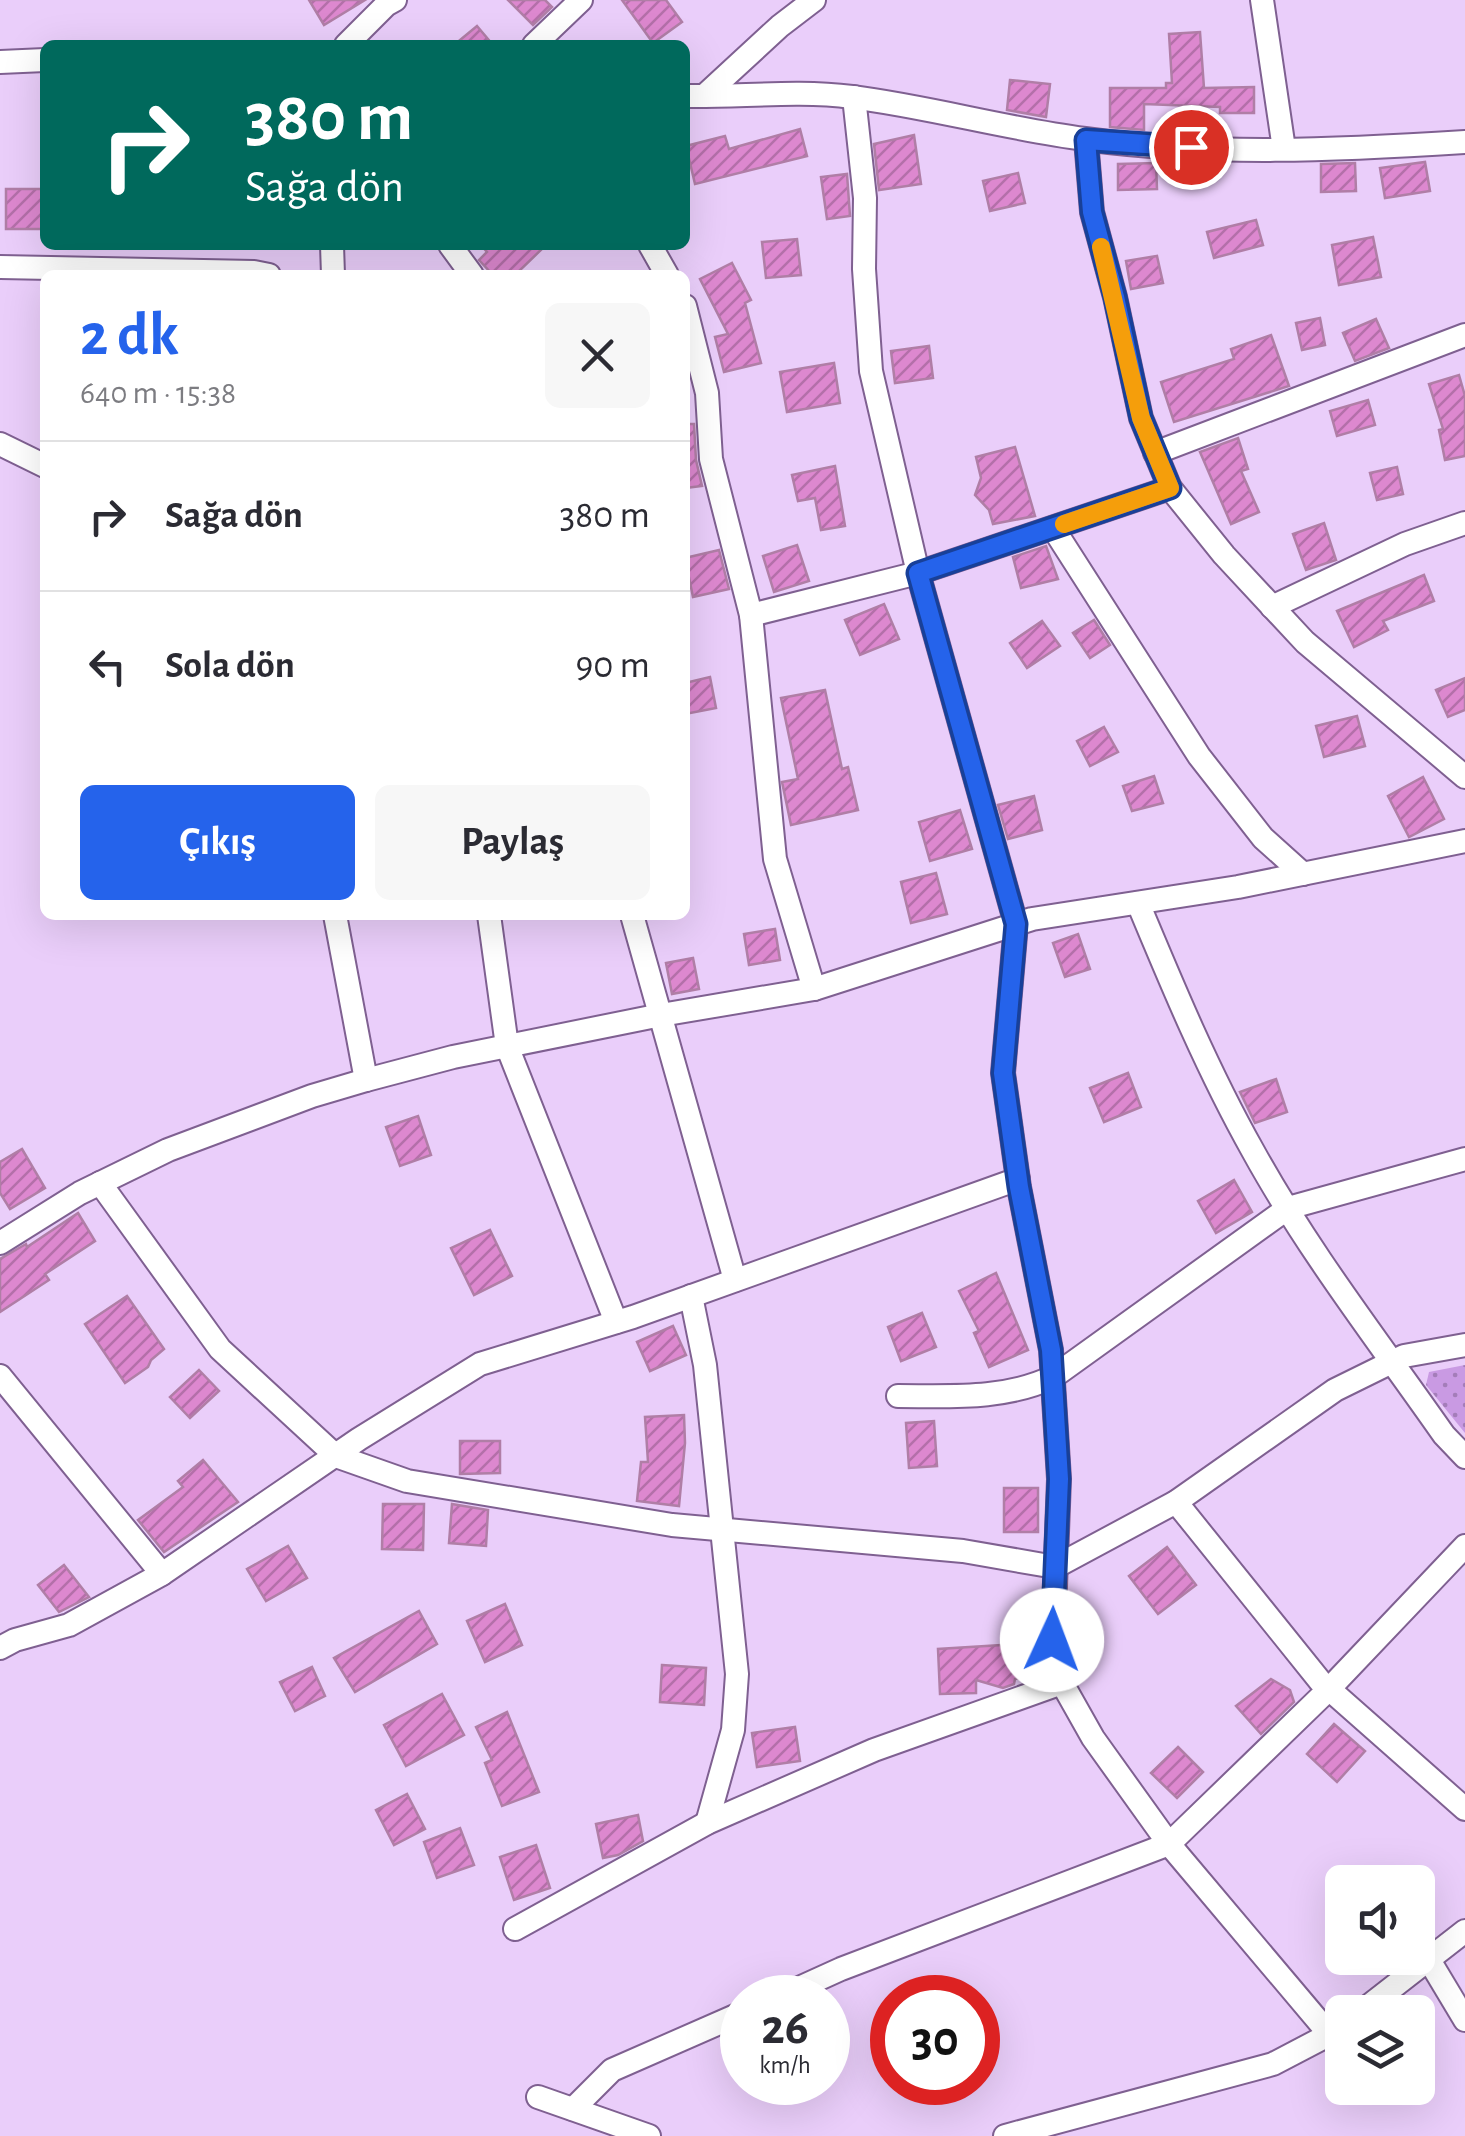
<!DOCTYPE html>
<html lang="tr">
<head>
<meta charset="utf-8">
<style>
  body { margin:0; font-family:"Alegreya Sans",sans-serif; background:#f7f7f7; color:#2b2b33; height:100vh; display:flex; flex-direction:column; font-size:38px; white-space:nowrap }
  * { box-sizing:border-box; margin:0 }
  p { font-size:32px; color:#7c7c81 }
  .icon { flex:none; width:55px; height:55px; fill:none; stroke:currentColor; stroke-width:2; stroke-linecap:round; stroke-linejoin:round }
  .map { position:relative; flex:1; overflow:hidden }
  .drawer { position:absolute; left:40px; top:270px; width:650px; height:650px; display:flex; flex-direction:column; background:#fff; border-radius:15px; box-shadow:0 10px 40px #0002 }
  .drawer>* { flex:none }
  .top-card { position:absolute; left:40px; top:40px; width:650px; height:210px; border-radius:15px; box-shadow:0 10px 40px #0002; background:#00695c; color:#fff; overflow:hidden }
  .buttons { position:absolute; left:1325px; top:1865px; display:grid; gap:20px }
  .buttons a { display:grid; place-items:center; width:110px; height:110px; border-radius:15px; background:#fff; box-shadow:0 10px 40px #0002; font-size:50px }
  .speed { position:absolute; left:720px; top:1975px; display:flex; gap:20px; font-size:50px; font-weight:700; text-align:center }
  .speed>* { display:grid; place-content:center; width:130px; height:130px; border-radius:50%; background:#fff; box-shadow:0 10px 40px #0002; line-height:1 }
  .speed small { font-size:25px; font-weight:400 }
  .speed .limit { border:15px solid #d22; background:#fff; color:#111 }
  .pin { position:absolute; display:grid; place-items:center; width:85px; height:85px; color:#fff; margin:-42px; border:5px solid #fff; border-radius:50%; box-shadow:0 2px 10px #0007 }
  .me { position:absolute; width:110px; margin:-55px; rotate:2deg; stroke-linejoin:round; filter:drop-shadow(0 0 8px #0008) }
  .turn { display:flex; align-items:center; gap:35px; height:210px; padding:0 40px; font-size:45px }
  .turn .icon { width:130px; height:130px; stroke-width:2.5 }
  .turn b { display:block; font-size:70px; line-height:85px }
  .round { display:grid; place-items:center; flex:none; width:105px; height:105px; border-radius:15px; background:#f7f7f7 }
  .overview { display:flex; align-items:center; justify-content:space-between; height:170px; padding:0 40px }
  h1 { font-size:60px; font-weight:600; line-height:75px; color:#2563eb }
  .action { display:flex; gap:20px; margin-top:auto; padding:20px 40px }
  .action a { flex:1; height:115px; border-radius:15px; background:#2563eb; color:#fff; font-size:40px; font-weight:600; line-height:115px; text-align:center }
  .action a+a { background:#f7f7f7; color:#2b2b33 }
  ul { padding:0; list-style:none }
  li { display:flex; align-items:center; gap:30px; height:150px; padding:0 40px; border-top:2px solid #e1e1e2 }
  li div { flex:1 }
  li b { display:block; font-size:38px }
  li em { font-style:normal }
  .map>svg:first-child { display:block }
  .park { fill:url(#park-dots) }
  .building { fill:url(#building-hatch); stroke:#b07ea6; stroke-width:2.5 }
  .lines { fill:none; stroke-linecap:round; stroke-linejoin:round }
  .street-casing { stroke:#7f6091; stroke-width:26 }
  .street { stroke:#fff; stroke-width:22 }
  .route-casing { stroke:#184099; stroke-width:25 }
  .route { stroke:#2563eb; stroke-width:18 }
  .slow { stroke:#f59e0b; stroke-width:18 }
</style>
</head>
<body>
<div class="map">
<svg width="1465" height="2136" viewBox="0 0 1465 2136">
  <defs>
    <pattern id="park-dots" width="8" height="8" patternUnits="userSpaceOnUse" patternTransform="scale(2.5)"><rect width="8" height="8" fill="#c99ae3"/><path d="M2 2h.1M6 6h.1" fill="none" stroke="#a47db9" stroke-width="1.8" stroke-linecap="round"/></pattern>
    <pattern id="building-hatch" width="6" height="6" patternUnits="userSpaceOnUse" patternTransform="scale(2.5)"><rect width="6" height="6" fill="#dd88cf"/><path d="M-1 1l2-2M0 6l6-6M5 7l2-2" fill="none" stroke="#b46fa9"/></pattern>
  </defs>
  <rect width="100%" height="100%" fill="#eacefa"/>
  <polygon class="park" points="1465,1365 1465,1433 1426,1385 1429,1372"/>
  <g class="building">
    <polygon points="309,0 365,0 324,25"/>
    <polygon points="508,0 545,0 552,7 533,25"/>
    <polygon points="622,0 666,0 682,22 653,43"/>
    <polygon points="477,26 493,45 454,45"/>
    <polygon points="1200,32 1204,88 1254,87 1254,113 1220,113 1220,107 1144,104 1144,130 1110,127 1110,88 1166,88 1166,83 1172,83 1169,34"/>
    <polygon points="1010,80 1050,84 1046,117 1007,110"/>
    <polygon points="800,129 807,156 695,184 686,146 725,136 729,149"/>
    <polygon points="914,135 921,184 879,190 874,144"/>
    <polygon points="1425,162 1430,191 1385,198 1380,168"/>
    <polygon points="1156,163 1157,189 1118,190 1118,164"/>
    <polygon points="1355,163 1356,191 1321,192 1321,164"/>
    <polygon points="1018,173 1025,203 990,211 983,181"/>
    <polygon points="847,174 850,216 827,219 821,177"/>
    <rect x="6" y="189" width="39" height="40"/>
    <polygon points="1256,220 1263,245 1214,258 1207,232"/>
    <polygon points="1373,237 1381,277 1339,285 1332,245"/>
    <polygon points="797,239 801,275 766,278 762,242"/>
    <polygon points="481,245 546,245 515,275 493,275 479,260 487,252"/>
    <polygon points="1157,256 1163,283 1131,289 1126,261"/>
    <polygon points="732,263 751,300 745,303 761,363 724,372 715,337 728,334 700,279"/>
    <polygon points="1320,318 1325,345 1302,350 1296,323"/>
    <polygon points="1376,319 1389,348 1355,361 1343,333"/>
    <polygon points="1271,335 1289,386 1174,422 1161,382 1234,359 1231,349"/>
    <polygon points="929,346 933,378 895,383 891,351"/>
    <polygon points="834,363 840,403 787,412 780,372"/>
    <polygon points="1459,375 1465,396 1465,456 1445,460 1439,430 1443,429 1429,384"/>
    <polygon points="1368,400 1375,425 1337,436 1330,411"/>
    <polygon points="685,424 694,424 696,460 702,486 685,488"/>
    <polygon points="1238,438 1248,469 1241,471 1259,512 1231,524 1200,452"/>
    <polygon points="1015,447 1035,516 993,524 989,510 975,495 981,478 976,457"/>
    <polygon points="835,466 845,526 821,530 815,498 798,501 792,475"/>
    <polygon points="1397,467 1403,494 1377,500 1370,473"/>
    <polygon points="1324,523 1336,560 1306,570 1293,534"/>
    <polygon points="797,545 809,581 774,592 763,556"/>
    <polygon points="1046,546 1058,579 1021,588 1013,557"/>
    <polygon points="719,550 729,589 693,597 685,558"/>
    <polygon points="1424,575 1434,601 1383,621 1388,630 1354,647 1337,611"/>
    <polygon points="884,604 899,639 860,655 845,620"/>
    <polygon points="1094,620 1110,645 1090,658 1073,633"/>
    <polygon points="1042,621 1060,646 1027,668 1010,643"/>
    <polygon points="710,677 716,708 685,714 685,683"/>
    <polygon points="1465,678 1465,710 1448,717 1436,690"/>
    <polygon points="825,690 842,769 848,767 858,810 791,825 782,782 798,779 781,698"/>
    <polygon points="1357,716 1365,746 1324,757 1316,726"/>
    <polygon points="1104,727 1118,752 1090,766 1077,741"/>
    <polygon points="1154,776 1163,803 1132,811 1123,786"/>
    <polygon points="1423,777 1444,819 1409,837 1388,796"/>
    <polygon points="1034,796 1042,830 1008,839 998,805"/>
    <polygon points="960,810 972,849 930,861 919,822"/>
    <polygon points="936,873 947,914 911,923 901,882"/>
    <polygon points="775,929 780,960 749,965 744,934"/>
    <polygon points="1078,934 1090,969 1065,977 1053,943"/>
    <polygon points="693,958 699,989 672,994 666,963"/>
    <polygon points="1128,1073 1141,1107 1104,1122 1090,1088"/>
    <polygon points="1276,1079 1287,1112 1255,1123 1240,1092"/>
    <polygon points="418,1116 431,1155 400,1166 386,1127"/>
    <polygon points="22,1149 45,1188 10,1209 0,1193 0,1162"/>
    <polygon points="1234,1180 1252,1212 1216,1233 1198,1201"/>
    <polygon points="78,1213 95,1241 45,1274 49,1280 0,1312 0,1259 26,1244 27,1247"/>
    <polygon points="490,1230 512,1276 474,1295 451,1248"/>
    <polygon points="996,1273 1028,1350 989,1367 974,1333 979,1331 959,1291"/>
    <polygon points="127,1296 164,1349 151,1360 148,1367 125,1383 85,1324"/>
    <polygon points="922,1313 936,1347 901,1361 888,1327"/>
    <polygon points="673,1326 686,1355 650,1371 637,1342"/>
    <polygon points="199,1370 219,1391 190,1418 170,1397"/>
    <polygon points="684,1415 685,1443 679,1506 637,1501 641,1462 648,1462 645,1417"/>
    <polygon points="934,1421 937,1466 909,1468 906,1423"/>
    <polygon points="460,1441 500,1441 500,1473 460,1474"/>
    <polygon points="203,1460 238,1502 164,1552 138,1520 183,1487 178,1481"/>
    <rect x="1004" y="1488" width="34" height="44"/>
    <polygon points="383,1504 424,1504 423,1550 382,1549"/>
    <polygon points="452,1504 488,1510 486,1546 449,1543"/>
    <polygon points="288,1546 307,1578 266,1601 247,1569"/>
    <polygon points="1167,1547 1196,1585 1158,1614 1129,1576"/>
    <polygon points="64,1565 89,1597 59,1612 38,1585"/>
    <polygon points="505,1604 522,1645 485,1662 467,1621"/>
    <polygon points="419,1611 437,1644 355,1692 334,1658"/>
    <polygon points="1036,1643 1038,1652 1027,1677 1015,1679 1014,1684 1003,1688 976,1680 976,1693 940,1694 938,1649"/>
    <polygon points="662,1665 706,1668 704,1705 660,1702"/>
    <polygon points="312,1667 325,1696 295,1711 280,1682"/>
    <polygon points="1271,1679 1290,1690 1294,1702 1261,1734 1236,1706"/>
    <polygon points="442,1694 464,1735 406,1766 384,1725"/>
    <polygon points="507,1712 539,1792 502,1806 485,1763 492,1760 476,1727"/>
    <polygon points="1334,1724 1365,1751 1337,1782 1307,1754"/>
    <polygon points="795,1727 800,1761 757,1767 752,1733"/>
    <polygon points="1178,1747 1203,1772 1177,1798 1151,1773"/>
    <polygon points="407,1794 425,1829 394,1845 376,1810"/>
    <polygon points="638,1815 643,1841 618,1855 603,1858 596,1824"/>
    <polygon points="460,1828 474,1865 437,1878 424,1842"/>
    <polygon points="536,1845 550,1888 514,1900 500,1857"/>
  </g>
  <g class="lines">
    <g class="street-casing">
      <g id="street">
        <polyline points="1262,0 1284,149"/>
        <polyline points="346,45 386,5 395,0"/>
        <polyline points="534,45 581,0"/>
        <polyline points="0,62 45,60"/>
        <path d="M685 96C741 97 797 90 852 97 930 107 1007 129 1085 139 1210 156 1340 150 1465 142"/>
        <polyline points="704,96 780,26 814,0"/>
        <polyline points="854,97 865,198 864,269 871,371 918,573 1016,924 1003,1073 1019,1187 1051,1350 1059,1479 1053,1640 1062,1683 1093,1738 1169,1844 1331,2036"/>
        <polyline points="1086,140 1092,212 1115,297 1141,418 1170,488 1224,555 1305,642 1465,777"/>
        <polyline points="332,245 333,275"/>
        <polyline points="450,245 472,275"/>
        <polyline points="650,245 667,275"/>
        <polyline points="0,267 254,272 269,275"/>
        <polyline points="685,306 707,393 711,459 751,615 775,859 814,989"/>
        <polyline points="0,444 45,466"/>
        <polyline points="1155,453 1465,335"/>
        <polyline points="1053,528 1199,756 1263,838 1303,874"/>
        <polyline points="1272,607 1405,544 1465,523"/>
        <polyline points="751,615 918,573 1170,488"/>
        <path d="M1138 903C1173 987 1208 1071 1253 1151 1308 1251 1379 1342 1444 1435L1465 1457"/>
        <polyline points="335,915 366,1080"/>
        <polyline points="489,915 507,1046 616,1322"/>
        <polyline points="632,915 735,1280"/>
        <polyline points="100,1183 220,1349 336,1456 407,1481 672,1525 963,1551 1055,1567 1176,1502 1335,1390 1404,1356 1465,1345"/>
        <polyline points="0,1243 80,1193 168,1150 312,1096 366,1080 453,1057 661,1015 814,989 1032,919 1238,887 1465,841"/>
        <polyline points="691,1296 705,1365 737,1674 733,1730 707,1823"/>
        <polyline points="0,1376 162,1574"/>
        <path d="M898 1396C951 1396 1004 1400 1053 1377L1288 1208 1465 1159"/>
        <polyline points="1176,1502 1320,1681 1465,1809"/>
        <polyline points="0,1648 15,1640 69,1625 162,1574 359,1439 480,1364 633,1317 1018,1179"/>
        <polyline points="515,1929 707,1823 874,1750 1062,1683"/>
        <polyline points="1429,1960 1465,2020"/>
        <polyline points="777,1998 841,1969 1169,1844 1329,1689 1465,1546"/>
        <polyline points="1361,2012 1465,1931"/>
        <polyline points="538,2097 649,2136"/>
        <polyline points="573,2109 612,2070 742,2013"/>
        <polyline points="1005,2136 1273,2064 1340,2029"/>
      </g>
    </g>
    <use href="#street" class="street"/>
  </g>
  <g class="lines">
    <g class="route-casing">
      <polyline id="route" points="1052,1640 1059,1479 1051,1350 1019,1187 1003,1073 1016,924 918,573 1170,488 1141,418 1115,297 1092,212 1086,140 1191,147"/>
    </g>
    <use href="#route" class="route"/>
    <polyline class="slow" points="1064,524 1170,488 1141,418 1101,247"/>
  </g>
</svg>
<div class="buttons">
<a><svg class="icon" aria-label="sound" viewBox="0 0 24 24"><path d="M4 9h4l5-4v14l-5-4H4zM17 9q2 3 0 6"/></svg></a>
<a><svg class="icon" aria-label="layers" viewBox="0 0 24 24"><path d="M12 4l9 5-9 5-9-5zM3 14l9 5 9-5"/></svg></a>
</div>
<div class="speed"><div>26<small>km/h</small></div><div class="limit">30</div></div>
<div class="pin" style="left:1191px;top:147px;background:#d93025"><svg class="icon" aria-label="arrive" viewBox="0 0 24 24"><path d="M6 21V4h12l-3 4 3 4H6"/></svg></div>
<svg class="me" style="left:1052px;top:1640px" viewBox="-20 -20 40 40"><circle r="19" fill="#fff"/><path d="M0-13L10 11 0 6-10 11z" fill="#2563eb"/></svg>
<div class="top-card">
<div class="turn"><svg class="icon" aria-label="right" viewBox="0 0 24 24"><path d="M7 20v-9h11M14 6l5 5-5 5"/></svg><div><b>380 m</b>Sağa dön</div></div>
</div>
<section class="drawer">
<div class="overview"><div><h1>2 dk</h1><p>640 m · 15:38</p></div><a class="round"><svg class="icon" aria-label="close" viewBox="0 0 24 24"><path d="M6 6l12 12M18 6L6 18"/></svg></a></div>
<ul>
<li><svg class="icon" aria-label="right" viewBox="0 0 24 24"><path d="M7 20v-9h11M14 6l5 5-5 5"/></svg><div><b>Sağa dön</b></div><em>380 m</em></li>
<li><svg class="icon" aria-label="left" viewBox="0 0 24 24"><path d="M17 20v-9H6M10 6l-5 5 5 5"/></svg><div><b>Sola dön</b></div><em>90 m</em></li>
</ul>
<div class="action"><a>Çıkış</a><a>Paylaş</a></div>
</section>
</div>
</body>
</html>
